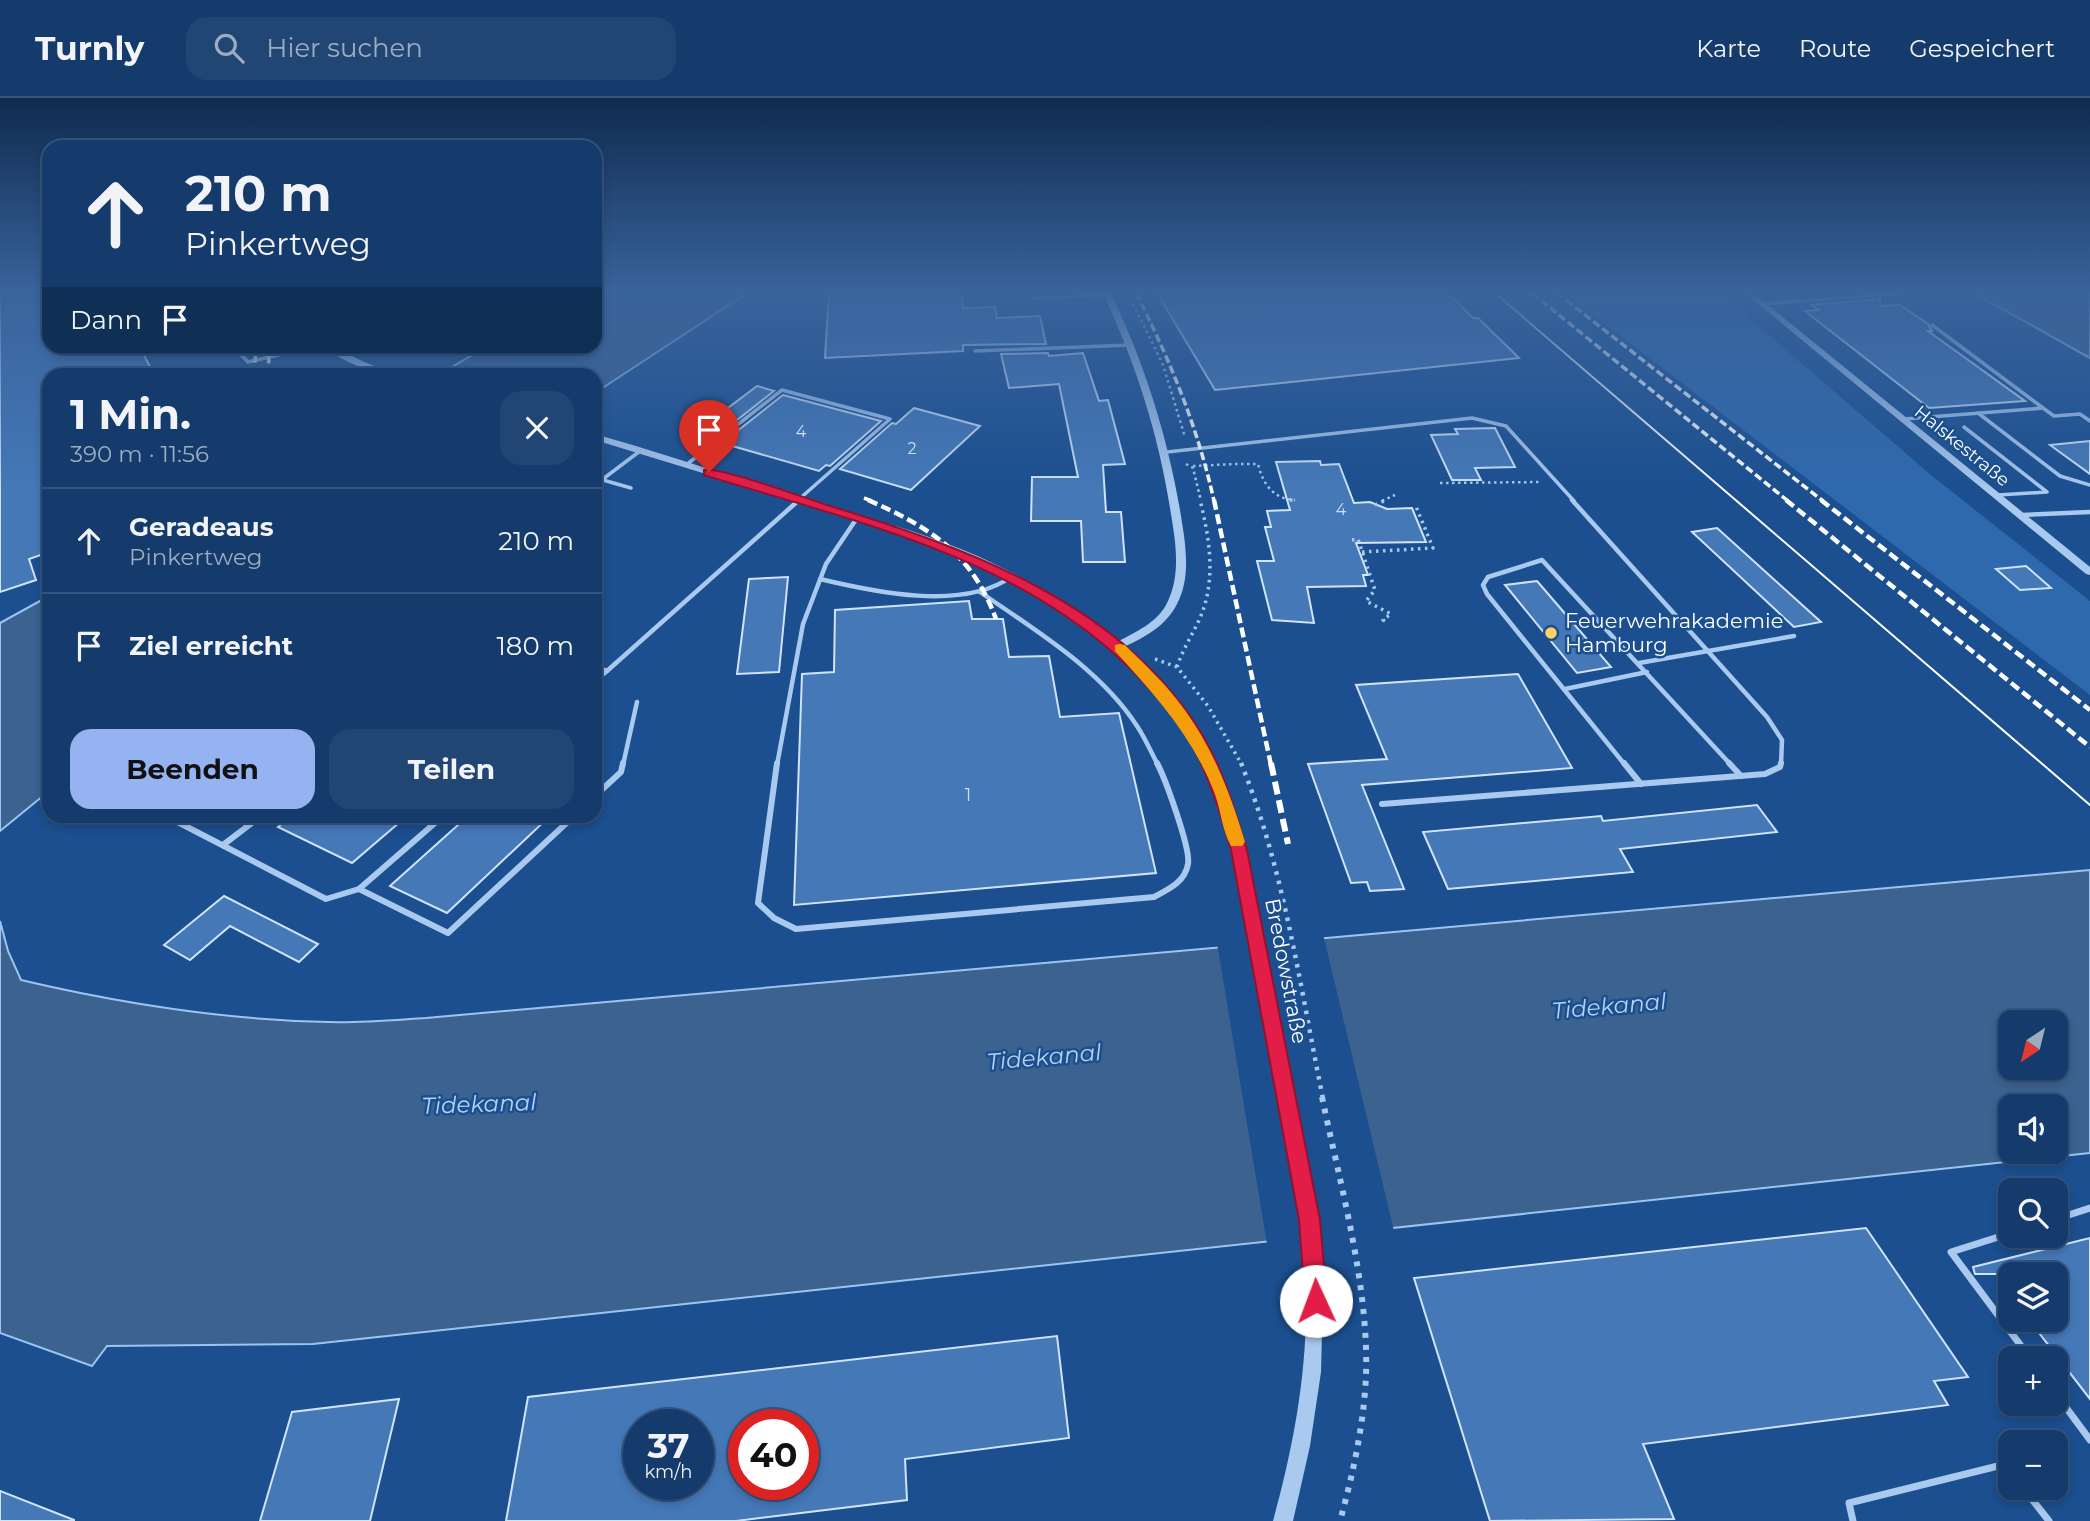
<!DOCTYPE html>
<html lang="de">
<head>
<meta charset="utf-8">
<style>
  body { margin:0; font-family:Montserrat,sans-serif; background:#214673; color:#f1f3f6; height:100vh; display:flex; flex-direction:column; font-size:26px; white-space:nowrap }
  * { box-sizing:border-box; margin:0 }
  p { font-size:23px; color:#9dadc1 }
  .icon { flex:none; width:38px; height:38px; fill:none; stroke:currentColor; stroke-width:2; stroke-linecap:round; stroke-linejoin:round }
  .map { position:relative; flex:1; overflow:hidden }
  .panel { position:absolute; left:42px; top:270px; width:560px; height:455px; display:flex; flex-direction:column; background:#143b6b; border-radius:21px; box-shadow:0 4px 10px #0003,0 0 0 2px #33557e }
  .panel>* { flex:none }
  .guide { position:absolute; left:42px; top:42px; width:560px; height:214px; border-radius:21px; box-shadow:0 4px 10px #0003,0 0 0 2px #33557e; background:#143b6b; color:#f1f3f6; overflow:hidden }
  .needle { width:46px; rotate:215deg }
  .fabs { position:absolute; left:1998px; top:912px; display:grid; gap:14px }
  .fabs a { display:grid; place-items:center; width:70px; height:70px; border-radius:14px; background:#143b6b; box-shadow:0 4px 10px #0003,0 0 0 2px #33557e; font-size:35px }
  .speed { position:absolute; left:623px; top:1311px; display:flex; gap:14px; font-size:35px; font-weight:700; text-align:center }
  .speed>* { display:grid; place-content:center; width:91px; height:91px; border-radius:50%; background:#143b6b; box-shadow:0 4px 10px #0003,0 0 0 2px #33557e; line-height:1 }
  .speed small { font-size:18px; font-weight:400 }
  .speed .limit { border:10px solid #d22; background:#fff; color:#111 }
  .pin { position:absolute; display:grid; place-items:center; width:60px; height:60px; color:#fff; margin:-72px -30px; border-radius:50% 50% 50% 0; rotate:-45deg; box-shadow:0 0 7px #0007 }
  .pin .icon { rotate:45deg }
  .me { position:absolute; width:77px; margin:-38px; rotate:358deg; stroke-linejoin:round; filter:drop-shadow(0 0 5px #0008) }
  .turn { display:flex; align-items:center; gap:24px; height:147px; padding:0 28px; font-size:32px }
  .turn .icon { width:91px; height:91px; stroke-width:2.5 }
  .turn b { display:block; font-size:49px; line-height:60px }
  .then { display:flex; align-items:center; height:66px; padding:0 28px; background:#0003; gap:14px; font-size:26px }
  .round { display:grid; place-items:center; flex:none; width:74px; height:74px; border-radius:21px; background:#214673 }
  .head { display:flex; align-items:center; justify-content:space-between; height:119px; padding:0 28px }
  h1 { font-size:42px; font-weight:700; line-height:52px }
  .primary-button { display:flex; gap:14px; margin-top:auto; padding:14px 28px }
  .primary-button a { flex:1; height:80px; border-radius:21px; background:#95b2f1; color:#111; font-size:28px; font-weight:700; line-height:80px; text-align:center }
  .primary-button a+a { background:#214673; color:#f1f3f6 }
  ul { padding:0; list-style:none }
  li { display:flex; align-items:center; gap:21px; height:105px; padding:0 28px; border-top:2px solid #33557e }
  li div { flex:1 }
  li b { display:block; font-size:26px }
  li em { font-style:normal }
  header { display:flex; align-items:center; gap:42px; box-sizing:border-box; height:98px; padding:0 35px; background:#143b6b; border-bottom:2px solid #33557e }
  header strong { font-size:33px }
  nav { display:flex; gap:38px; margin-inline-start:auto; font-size:24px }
  .search { width:490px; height:63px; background:#214673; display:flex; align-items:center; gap:18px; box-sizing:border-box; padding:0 24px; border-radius:21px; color:#9dadc1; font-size:26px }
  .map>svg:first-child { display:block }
  .green { fill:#2e69ad }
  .water { fill:#3c6290; stroke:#9cc4f0; stroke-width:2; fill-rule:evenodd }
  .pier { fill:#1b4f8f }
  .building { fill:#4478b7; stroke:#cfe3fa; stroke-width:2; fill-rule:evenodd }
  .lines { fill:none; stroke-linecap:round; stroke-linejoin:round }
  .path-far3 { stroke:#a9c9ee; stroke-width:2.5; stroke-dasharray:2.5 3.5; stroke-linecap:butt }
  .path-far2 { stroke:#a9c9ee; stroke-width:3.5; stroke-dasharray:2.5 4.5; stroke-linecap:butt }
  .path-far1 { stroke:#a9c9ee; stroke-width:4.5; stroke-dasharray:3.5 6; stroke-linecap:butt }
  .path { stroke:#a9c9ee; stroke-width:6; stroke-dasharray:5 7; stroke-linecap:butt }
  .service-far3 { stroke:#a9c9ee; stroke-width:3.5 }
  .service-far2 { stroke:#a9c9ee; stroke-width:4.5 }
  .service-far1 { stroke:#a9c9ee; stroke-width:6 }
  .service { stroke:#a9c9ee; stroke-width:7 }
  .tertiary { fill:#a9c9ee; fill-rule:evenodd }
  .tram { stroke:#fff; stroke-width:2 }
  .rail-far2 { stroke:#fff; stroke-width:3.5; stroke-dasharray:8 3.5; stroke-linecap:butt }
  .rail-far1 { stroke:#fff; stroke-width:4.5; stroke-dasharray:10 4.5; stroke-linecap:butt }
  .rail { stroke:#fff; stroke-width:6; stroke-dasharray:13 6; stroke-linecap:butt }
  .route { fill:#e11d48; stroke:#92132f; stroke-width:2 }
  .slow { fill:#f59e0b }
  .poi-dot { fill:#ffd166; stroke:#1b4f8f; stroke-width:2.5 }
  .labels { text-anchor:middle; stroke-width:5; stroke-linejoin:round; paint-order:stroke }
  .far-number-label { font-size:16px; fill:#d0dded }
  .far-street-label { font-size:18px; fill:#fff; stroke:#1b4f8f }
  .number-label { font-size:18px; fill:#d0dded }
  .poi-label { font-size:21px; fill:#fff; stroke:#1b4f8f; text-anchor:start }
  .street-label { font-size:21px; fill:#fff; stroke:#1b4f8f }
  .water-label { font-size:23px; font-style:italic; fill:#b5d3f5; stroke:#1b4f8f }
</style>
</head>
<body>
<header>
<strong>Turnly</strong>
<div class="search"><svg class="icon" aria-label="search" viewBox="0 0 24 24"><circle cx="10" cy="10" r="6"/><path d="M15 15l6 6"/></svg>Hier suchen</div>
<nav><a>Karte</a><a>Route</a><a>Gespeichert</a></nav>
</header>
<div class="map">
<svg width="2090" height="1423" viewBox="0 0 2090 1423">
  <rect width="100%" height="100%" fill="#1b4f8f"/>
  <polygon class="green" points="1564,195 1720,195 1931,377 2090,503 2090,597"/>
  <g class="water">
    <polygon points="595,195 747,195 595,295 595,276 440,276 486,249 595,248"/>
    <polygon points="1974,195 2090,195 2090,260"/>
    <polygon points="49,498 49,693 0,733 0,525"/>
    <path d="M2090 772V1055L313 1246 107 1248 92 1268 0 1235V823L8 853 21 882C123 906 224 922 329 924 361 925 394 922 426 920ZM2011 924H2056V970H2011ZM2011 1008H2056V1054H2011Z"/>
  </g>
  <polygon class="pier" points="1323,836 1394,1133 1267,1146 1217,845"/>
  <g class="building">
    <polygon points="0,195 49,195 49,248 139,248 154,276 49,276 49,454 29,461 36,482 0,494"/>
    <polygon points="829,195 961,195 963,210 995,209 997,220 1040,218 1046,246 963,247 963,253 825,260"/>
    <polygon points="1157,195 1448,195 1473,220 1478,220 1519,260 1215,292"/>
    <polygon points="1880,201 1880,208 1900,207 1928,226 1932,233 1928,233 2025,303 1929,310 1805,213 1819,212 1811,207"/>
    <polygon points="1048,255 1049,258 1083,255 1099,303 1108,302 1125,366 1103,367 1106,414 1121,414 1125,464 1083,464 1081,423 1031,423 1032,379 1078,379 1059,286 1009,290 1001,256"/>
    <polygon points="757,288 774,293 718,337 700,331"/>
    <polygon points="783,297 881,323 830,368 826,367 819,373 722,345"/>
    <polygon points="914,310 980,328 911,392 840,371 892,325 896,326"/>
    <polygon points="1495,330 1515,369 1475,370 1481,382 1452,382 1431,337 1458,336 1455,331"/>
    <polygon points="2090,343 2090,376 2050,347"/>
    <polygon points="1320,363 1321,367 1339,366 1354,405 1370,404 1387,411 1412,410 1426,444 1356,445 1368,477 1363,477 1366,488 1307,489 1314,525 1272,522 1257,463 1274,463 1265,429 1271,429 1267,413 1290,412 1276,364"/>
    <polygon points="1717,430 1821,524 1794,529 1692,434"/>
    <polygon points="2026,468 2051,490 2020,492 1996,471"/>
    <polygon points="788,479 779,574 737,576 749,481"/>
    <polygon points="1537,483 1611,569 1577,575 1505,487"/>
    <polygon points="969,503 972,521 1003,521 1009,559 1049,558 1060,619 1119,615 1156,775 794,807 802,576 834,574 835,512"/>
    <polygon points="1518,576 1572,670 1362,687 1404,791 1370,793 1367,784 1351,785 1308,666 1387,661 1356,587"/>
    <polygon points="1757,707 1777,734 1620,751 1633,774 1448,791 1423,734 1601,718 1603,723"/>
    <polygon points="292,718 407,718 352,765 278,729"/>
    <polygon points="468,718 550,718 447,815 390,788"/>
    <polygon points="224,798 318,846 299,864 230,828 190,862 164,847"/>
    <polygon points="1866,1130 1968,1279 1934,1283 1948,1307 1643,1346 1674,1421 1490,1423 1414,1180"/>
    <polygon points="2090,1140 2090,1301 2029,1222 2056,1222 2056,1176 1975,1176 1973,1169"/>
    <path d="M1057 1238 1069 1340 905 1361 907 1402 736 1423H506L528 1299ZM639 1326H698V1386H639ZM744 1326H803V1386H744Z"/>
    <polygon points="399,1301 370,1423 260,1423 292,1314"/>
    <polygon points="0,1393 74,1422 74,1423 0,1423"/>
  </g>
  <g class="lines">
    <g class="path-far3">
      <polyline points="1128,195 1163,267 1185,339"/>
      <polyline points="1728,195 1736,202"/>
      <polyline points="1186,366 1193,370 1201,403"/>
      <path d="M1235 366H1258C1263 386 1273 401 1295 402"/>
      <polyline points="1193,368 1235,366"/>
      <polyline points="1440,385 1540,384"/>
      <polyline points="1382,403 1395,397"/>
    </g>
    <g class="path-far2">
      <polyline points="1290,402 1295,402"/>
      <polyline points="1375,407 1386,402"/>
      <polyline points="1352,442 1358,441 1375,492 1366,503 1391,516 1383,522 1387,524"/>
      <polyline points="1362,454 1433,450 1415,406"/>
      <polyline points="1155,561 1177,569 1208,608 1242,667"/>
      <path d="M1177 569C1183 550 1195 533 1202 515 1216 478 1209 438 1200 402"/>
    </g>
    <path class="path-far1" d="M1241 665C1284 771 1300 888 1323 1001"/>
    <path class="path" d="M1322 999C1340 1086 1369 1188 1366 1277 1364 1326 1353 1376 1340 1423"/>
    <g class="service-far3">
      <polyline points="1032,200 1108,197"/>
      <polyline points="1762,206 1905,195"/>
      <polyline points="233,248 248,264 317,248"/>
      <polyline points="975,253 1131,247"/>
      <polyline points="2043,310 2054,318 2080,316 2090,323"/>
      <polyline points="1978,315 2060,378 2090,387"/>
      <polyline points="1904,321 2043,310 1932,227"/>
      <polyline points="1964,329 2047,394 1998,397"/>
      <polyline points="1167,354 1472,320 1506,328 1574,403"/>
      <polyline points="686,367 782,292 890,321 797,403"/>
      <polyline points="603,382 631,390"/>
      <polyline points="595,387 640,353"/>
    </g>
    <g class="service-far2">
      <polyline points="1572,402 1767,619 1782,642 1781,667"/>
      <polyline points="2022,417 2090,414"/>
      <path d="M820 481C874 494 963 513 1011 479"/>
      <path d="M980 494C1035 532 1100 571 1137 628 1145 640 1151 654 1158 667"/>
      <polyline points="1639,565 1794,538"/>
      <polyline points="595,569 607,573 595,583"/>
      <polyline points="607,573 799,402"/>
      <polyline points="1565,591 1647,574"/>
      <polyline points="623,667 637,604"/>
      <polyline points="777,667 803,526 826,466 857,420"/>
      <polyline points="1625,667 1487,496 1483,487 1488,479 1542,462 1731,667"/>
    </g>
    <g class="service-far1">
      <path d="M777 665 758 805 774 820 796 831 1154 799C1169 791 1185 784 1188 766 1191 751 1165 680 1157 665"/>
      <polyline points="1624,665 1641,686"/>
      <polyline points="1729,665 1741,678"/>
      <polyline points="595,698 621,674 623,665"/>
      <polyline points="1382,706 1765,676 1780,669 1781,665"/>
      <polyline points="166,718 326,801 359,791 443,718"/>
      <polyline points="223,747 261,718"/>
      <polyline points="359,791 448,835 574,718"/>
    </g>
    <g class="service">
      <polyline points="2056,1121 2090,1110"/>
      <polyline points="2011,1135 1951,1154 2030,1260"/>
      <polyline points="2056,1296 2090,1342"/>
      <polyline points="2023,1390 2049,1423"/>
      <polyline points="1853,1423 1849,1405 1998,1368 2011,1379"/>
    </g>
    <g class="tertiary">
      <path d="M1103 195H1111C1144 265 1167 336 1180 412 1185 443 1192 478 1177 506 1166 528 1145 539 1124 549 1193 607 1221 668 1245 752L1318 1122 1322 1161 1323 1199 1321 1274 1310 1348 1293 1423H1273C1293 1350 1307 1277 1306 1201 1306 1109 1282 1017 1265 927 1258 887 1251 847 1243 807 1232 750 1222 687 1189 638 1124 540 1022 477 912 439L595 342V336C669 357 741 382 814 404 855 417 897 427 937 442 1002 465 1064 500 1117 544 1136 534 1158 524 1167 505 1182 475 1175 441 1170 410 1158 334 1135 264 1103 195Z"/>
      <polygon points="1745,195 1753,195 2090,469 2090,477 2086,476"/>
      <path d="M321 248H332L364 264 397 276C373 278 342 262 321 248Z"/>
    </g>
    <polyline class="tram" points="1495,195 2090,707"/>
    <g class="rail-far2">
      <path d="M1136 195C1170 262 1198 330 1214 403"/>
      <polyline points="1532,195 1788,403"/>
      <polyline points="1557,195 1823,403"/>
      <polyline points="253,276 257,248"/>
      <polyline points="264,276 269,263 267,248"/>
      <polyline points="864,400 872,403"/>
    </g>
    <g class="rail-far1">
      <path d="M868 402C929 429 972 455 996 521"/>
      <polyline points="1214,402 1271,667"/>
      <polyline points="1786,402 2090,649"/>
      <polyline points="1821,402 2090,612"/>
    </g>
    <polyline class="rail" points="1271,665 1288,746"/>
  </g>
  <linearGradient id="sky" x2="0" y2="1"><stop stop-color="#0f2b4f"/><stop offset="0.49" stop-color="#39639b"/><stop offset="1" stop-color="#39639b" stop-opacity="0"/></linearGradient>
  <rect width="2090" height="394" fill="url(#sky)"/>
  <path class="route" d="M704 372C721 369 805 400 827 407 967 450 1123 505 1203 638 1224 674 1235 713 1247 752L1320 1122 1327 1203 1324 1211 1316 1214 1308 1211 1305 1203 1299 1122 1231 752C1220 714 1209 678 1190 643 1178 621 1161 603 1144 585 1030 461 859 425 704 377Z"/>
  <path class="slow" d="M1120 546 1125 547C1144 566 1165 585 1181 607 1212 648 1230 694 1245 744L1242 748H1231C1222 732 1221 713 1215 696 1193 639 1156 598 1115 553V547Z"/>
  <circle class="poi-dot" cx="1551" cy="535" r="7"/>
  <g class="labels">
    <g class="far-number-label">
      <text x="801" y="339">4</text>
      <text x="912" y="356">2</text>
      <text x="1341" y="417">4</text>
    </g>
    <g class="far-street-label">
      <text transform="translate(1962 348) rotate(39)" y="6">Halskestraße</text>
    </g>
    <g class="number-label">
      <text x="968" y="703">1</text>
    </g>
    <g class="poi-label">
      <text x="1565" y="530">Feuerwehrakademie<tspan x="1565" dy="24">Hamburg</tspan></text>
    </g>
    <g class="street-label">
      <text transform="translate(1286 873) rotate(79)" y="7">Bredowstraße</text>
    </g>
    <g class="water-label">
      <text transform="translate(1609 908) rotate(-5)" y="8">Tidekanal</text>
      <text transform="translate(1044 959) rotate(-5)" y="8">Tidekanal</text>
      <text transform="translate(479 1006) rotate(-2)" y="8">Tidekanal</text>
    </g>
  </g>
</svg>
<div class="fabs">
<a><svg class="needle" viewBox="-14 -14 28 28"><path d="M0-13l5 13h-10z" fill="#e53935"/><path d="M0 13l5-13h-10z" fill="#9dadc1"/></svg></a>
<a><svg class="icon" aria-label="sound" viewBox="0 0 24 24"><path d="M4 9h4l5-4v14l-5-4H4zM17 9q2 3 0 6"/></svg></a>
<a><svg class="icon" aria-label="search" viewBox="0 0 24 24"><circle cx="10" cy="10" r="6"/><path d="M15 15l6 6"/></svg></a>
<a><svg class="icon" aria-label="layers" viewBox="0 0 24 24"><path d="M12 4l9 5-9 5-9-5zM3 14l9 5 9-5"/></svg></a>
<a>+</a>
<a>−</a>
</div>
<div class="speed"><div>37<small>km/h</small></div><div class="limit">40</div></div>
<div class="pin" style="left:709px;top:374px;background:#d93025"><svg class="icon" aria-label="arrive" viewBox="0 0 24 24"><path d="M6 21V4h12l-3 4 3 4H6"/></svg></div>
<svg class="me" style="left:1316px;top:1203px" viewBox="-20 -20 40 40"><circle r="19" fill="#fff"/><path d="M0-13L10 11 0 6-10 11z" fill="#e11d48"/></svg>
<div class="guide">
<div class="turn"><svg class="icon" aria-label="ahead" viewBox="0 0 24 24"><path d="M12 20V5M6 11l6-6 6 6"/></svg><div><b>210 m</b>Pinkertweg</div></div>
<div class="then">Dann<svg class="icon" aria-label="arrive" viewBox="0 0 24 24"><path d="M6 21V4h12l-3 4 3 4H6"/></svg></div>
</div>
<section class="panel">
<div class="head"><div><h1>1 Min.</h1><p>390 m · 11:56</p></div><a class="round"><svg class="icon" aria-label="close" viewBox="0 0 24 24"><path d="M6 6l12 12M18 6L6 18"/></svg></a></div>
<ul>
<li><svg class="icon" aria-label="ahead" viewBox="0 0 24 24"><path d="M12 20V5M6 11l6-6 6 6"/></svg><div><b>Geradeaus</b><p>Pinkertweg</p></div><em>210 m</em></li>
<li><svg class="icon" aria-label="arrive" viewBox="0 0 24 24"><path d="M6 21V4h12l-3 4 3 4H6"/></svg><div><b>Ziel erreicht</b></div><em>180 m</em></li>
</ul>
<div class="primary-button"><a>Beenden</a><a>Teilen</a></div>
</section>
</div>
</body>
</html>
